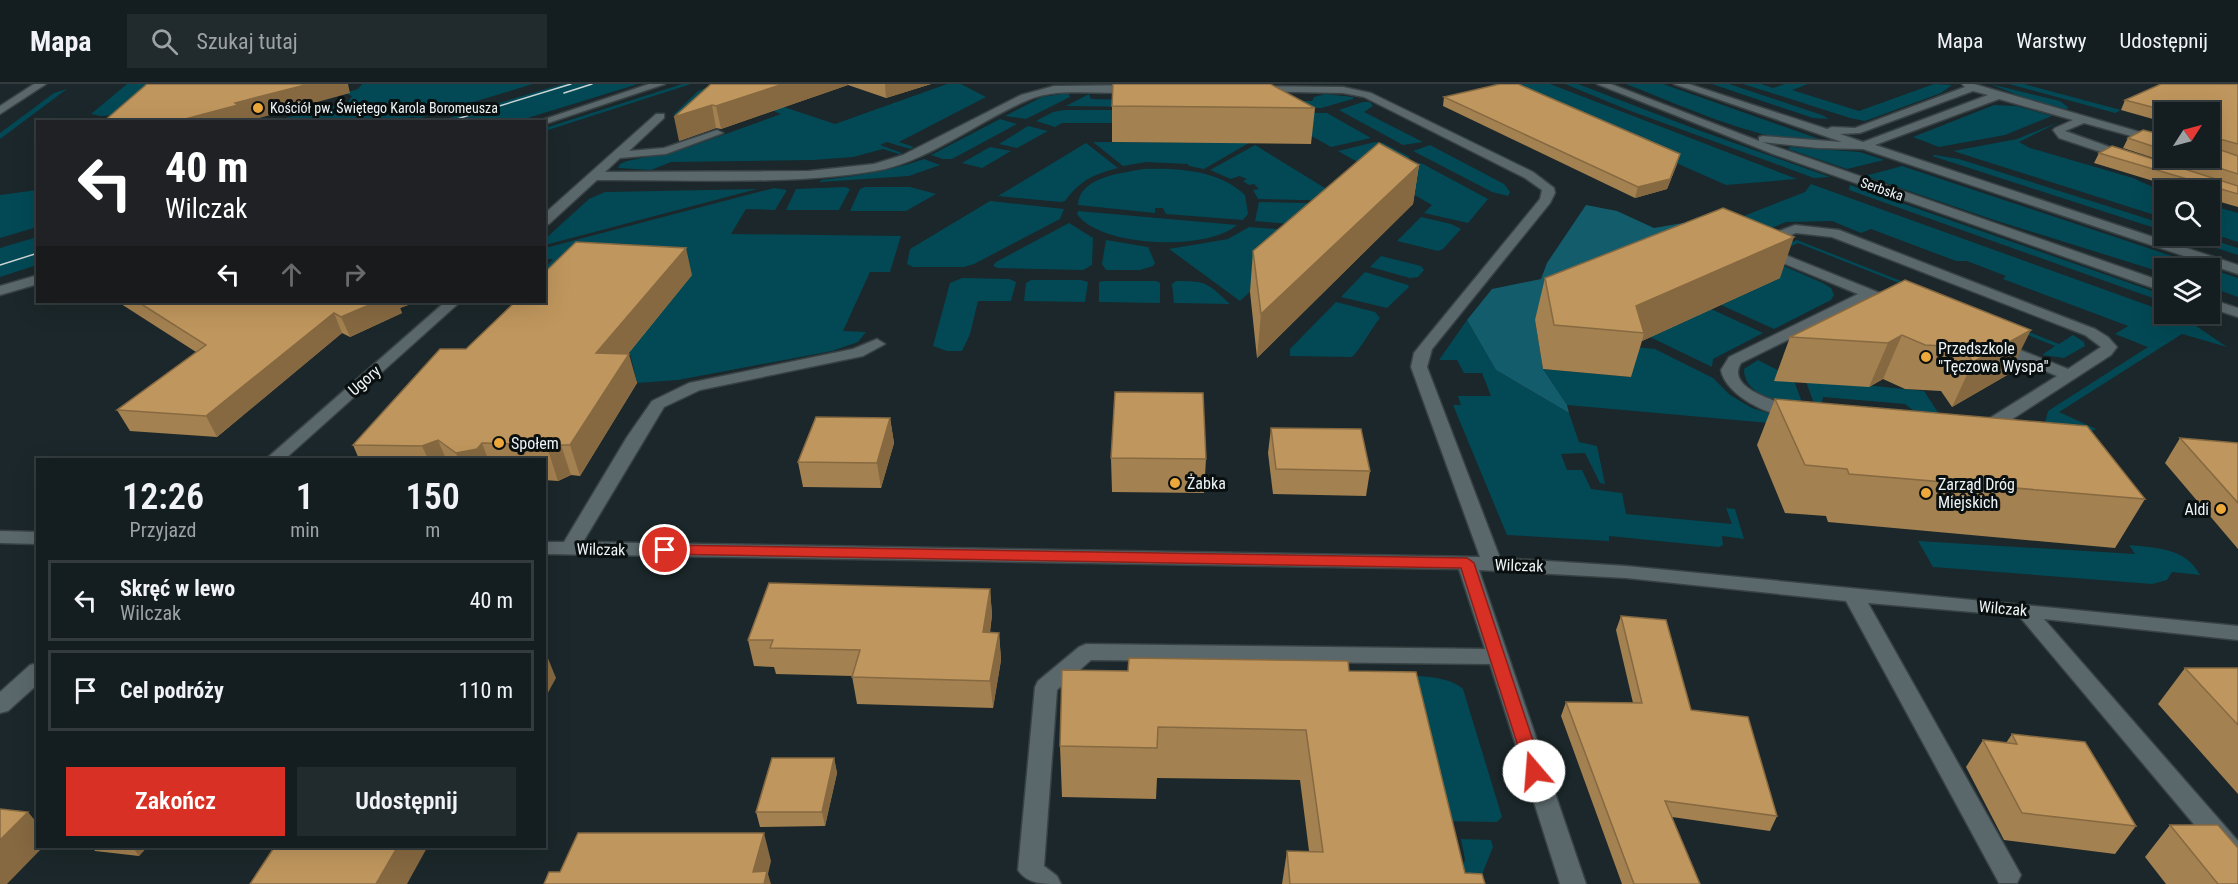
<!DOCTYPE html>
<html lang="pl">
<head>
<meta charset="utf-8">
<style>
  body { margin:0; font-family:"Roboto Condensed",sans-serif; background:#212a2d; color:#f1f3f6; height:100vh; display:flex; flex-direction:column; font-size:22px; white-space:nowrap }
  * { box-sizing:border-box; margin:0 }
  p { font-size:20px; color:#9da2a5 }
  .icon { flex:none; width:33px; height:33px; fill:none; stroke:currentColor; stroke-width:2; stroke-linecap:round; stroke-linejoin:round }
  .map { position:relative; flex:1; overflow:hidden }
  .side { position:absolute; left:36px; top:374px; width:510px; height:390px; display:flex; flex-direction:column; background:#141d20; border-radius:0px; box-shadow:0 6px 24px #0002,0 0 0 2px #333b3e }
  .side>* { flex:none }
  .banner { position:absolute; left:36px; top:36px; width:510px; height:183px; border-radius:0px; box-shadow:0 6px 24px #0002,0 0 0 2px #333b3e; background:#202124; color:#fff; overflow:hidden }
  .needle { width:39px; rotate:54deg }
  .buttons { position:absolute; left:2154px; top:18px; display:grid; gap:12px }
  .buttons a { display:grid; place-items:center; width:66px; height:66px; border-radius:0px; background:#141d20; box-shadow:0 6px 24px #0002,0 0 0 2px #333b3e; font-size:30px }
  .pin { position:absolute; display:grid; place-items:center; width:51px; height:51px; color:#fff; margin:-26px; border:3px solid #fff; border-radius:50%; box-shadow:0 2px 6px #0007 }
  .me { position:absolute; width:66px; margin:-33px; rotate:342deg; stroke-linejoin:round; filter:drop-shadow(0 0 4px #0008) }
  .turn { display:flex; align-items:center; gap:21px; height:126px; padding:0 30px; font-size:27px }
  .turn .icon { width:78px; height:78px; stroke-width:2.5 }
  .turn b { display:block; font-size:42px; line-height:51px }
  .lanes { display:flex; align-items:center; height:57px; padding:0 30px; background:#0003; justify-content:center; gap:30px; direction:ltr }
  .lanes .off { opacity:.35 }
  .eta { display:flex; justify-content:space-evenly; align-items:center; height:102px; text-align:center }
  .eta b { font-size:36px; font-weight:600; line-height:42px }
  .button { display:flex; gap:12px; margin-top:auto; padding:12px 30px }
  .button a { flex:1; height:69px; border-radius:0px; background:#d93025; color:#fff; font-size:24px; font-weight:600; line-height:69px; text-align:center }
  .button a+a { background:#212a2d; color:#f1f3f6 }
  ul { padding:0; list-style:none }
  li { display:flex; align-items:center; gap:18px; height:81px; margin:0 12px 9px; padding:0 18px; border:3px solid #333b3e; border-radius:0px }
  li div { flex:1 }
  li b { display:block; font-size:22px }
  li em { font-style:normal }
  header { display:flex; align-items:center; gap:36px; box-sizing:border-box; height:84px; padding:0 30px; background:#141d20; border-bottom:2px solid #333b3e }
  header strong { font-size:28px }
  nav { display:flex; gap:33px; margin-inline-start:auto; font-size:21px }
  .search { width:420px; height:54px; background:#212a2d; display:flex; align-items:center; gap:15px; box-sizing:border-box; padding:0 21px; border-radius:0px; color:#9da2a5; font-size:22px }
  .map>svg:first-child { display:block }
  .green { fill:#024955 }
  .forest { fill:#135c6b }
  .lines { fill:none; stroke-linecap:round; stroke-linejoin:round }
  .minor-casing { stroke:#384244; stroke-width:3 }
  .minor { fill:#5a676b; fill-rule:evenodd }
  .tram { stroke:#ccd4d6; stroke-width:1.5 }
  .wall { fill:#a48150; fill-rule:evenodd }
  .shaded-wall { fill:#866941 }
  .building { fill:#bf965d; stroke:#866941; stroke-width:1.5 }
  .route { fill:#d93025; stroke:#8d1f18; stroke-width:1.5 }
  .poi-dot { fill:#eda83c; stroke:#0a0f10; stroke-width:2 }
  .labels { text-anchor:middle; stroke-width:6; stroke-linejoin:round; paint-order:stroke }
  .far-poi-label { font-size:14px; fill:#eef5f7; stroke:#0a0f10; text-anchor:start }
  .far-street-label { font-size:14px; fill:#eef5f7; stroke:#0a0f10 }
  .poi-label { font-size:16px; fill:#eef5f7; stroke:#0a0f10; text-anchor:start }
  .street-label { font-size:16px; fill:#eef5f7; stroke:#0a0f10 }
</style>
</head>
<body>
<header>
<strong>Mapa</strong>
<div class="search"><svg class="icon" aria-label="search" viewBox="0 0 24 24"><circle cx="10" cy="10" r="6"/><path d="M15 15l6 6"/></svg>Szukaj tutaj</div>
<nav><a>Mapa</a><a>Warstwy</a><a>Udostępnij</a></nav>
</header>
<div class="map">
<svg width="2238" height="800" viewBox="0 0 2238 800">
  <rect width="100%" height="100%" fill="#1b272a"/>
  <g class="green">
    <polygon points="127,0 149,0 215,23 101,32 91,30"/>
    <polygon points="362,0 533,0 420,34 411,33 396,37 270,38 348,18 352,12 345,9 358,5"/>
    <polygon points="563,0 638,0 518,37 438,37"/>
    <polygon points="682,0 691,0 545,47 545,44"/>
    <polygon points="715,0 835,40 947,0 961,0 986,13 899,58 914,63 910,65 887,58 880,61 902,69 899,70 883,65 853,73 814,76 671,78 651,86 618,84 620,80 627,77 684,65 781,30 759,21 673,31 698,7"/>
    <polygon points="1491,0 1550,0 1797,95 1726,101 1513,7"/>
    <polygon points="1565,0 1578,0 1698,46 1830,93 1814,94 1628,26"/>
    <path d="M1626 0H1663L1822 56C1771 64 1676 19 1626 0Z"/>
    <polygon points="1712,0 1729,0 1822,31 1829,35 1813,34"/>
    <polygon points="1743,0 1761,0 1773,4 1785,0 1808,0 1792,6 1859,27 1934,0 1952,1 1941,9 1865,37 1850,34"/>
    <polygon points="1990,0 2060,17 2069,24 2066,25 2025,14"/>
    <polygon points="2009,0 2024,0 2121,26 2115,29"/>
    <polygon points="67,5 0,55 0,49 54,9"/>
    <polygon points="1068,9 1070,13 1026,35 1005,32 1042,13"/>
    <polygon points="1089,10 1091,15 1137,16 1135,23 1066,22"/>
    <polygon points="1325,10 1353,13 1353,15 1321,24 1264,23 1260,17 1312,17 1314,13"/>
    <polygon points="1363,18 1370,18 1373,22 1364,28 1423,58 1403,61 1339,26"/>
    <polygon points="1994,21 2016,22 2052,32 2005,51 1939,63 1913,53"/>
    <polygon points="1064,26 1134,26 1135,39 1062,39 1055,43 1036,37 1053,28"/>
    <polygon points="1269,28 1327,29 1371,54 1331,63"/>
    <polygon points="1000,35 1017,40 952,75 943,75 931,71"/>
    <polygon points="2059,38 2019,58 2030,64 2133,94 2164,108 2164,134 1953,67 2017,55"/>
    <polygon points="1028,42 1048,47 1017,64 999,60"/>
    <polygon points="1093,58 1249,59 1204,85 1189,82 1188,80 1146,78 1123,82"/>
    <polygon points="1375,58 1383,59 1410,73 1407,75 1368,84 1338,67"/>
    <path d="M1086 59 1118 84C1092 91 1081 96 1065 117L1061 118 998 112Z"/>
    <polygon points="1255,61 1346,117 1258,115 1253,106 1259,105 1254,100 1249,101 1243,97 1247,95 1239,92 1231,95 1210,86"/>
    <polygon points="1430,61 1504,100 1510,108 1508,112 1492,108 1413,67"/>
    <polygon points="990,63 1011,67 982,84 962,79"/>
    <polygon points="1790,63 1860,68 1884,76 1847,85 1788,65"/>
    <polygon points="1935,71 1959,75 2164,140 2164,147 1932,72"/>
    <path d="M924 75 940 81 909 92 820 98 821 96C857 92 890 87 924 75Z"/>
    <polygon points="1415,78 1423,80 1488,115 1468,139 1424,129 1432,121 1374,88"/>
    <polygon points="1902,82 2238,194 2238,213 2210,203 2210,184 2164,184 2164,189 1991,135 1865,92"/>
    <path d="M1143 85C1179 84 1218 86 1245 111L1248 130 1243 136 1166 130 1163 124H1155V129L1078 121C1079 93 1122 89 1143 85Z"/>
    <polygon points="1811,100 2164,227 2164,230 2183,233 2227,263 2182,250 2059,328 2096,345 2076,356 2054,346 2045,339 2048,327 2148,263 2115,250 2128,242 2003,195 2006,192 1967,177 1956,177 1871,145 1861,149 1832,137 1786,138 1725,163 1753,175 1797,156 1906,199 1904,201 1798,159 1765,174 1823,199 1831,204 1834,211 1831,216 1774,245 1721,221 1779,194 1711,164 1703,148 1805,108"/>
    <polygon points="1850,101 2164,211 2164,218 1849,106"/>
    <polygon points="845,103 850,105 839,126 786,126 796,105"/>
    <polygon points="865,103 910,103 936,110 906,127 850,127 860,105"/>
    <polygon points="774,104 787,106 775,126 746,125 731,150 901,152 890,188 870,188 843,247 866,248 858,258 832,267 678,296 637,299 627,257 647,233 657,234 674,213 545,190 545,184 553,175 545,175 545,164"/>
    <polygon points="757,105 545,161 545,155 589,115 605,108"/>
    <polygon points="37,106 37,143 0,154 0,111"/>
    <polygon points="990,117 1064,125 1060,135 974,180 964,183 913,183 907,180 910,165"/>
    <polygon points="1259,118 1347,120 1322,143 1255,137"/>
    <polygon points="2210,121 2238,129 2238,158 2210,149"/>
    <path d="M1078 127 1237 141C1208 167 1101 164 1077 130Z"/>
    <polygon points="1421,133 1451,140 1461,145 1443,165 1438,167 1397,157"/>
    <polygon points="1069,139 1093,154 1092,181 1083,186 998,184 993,182 996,178"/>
    <polygon points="1249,143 1316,148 1240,217 1169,165 1228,155"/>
    <polygon points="2179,152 2200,152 2238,164 2238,171"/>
    <polygon points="37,153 37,181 0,193 0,164"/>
    <polygon points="1106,156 1148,163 1155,179 1153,182 1140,186 1106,186 1102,180"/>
    <polygon points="1381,172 1421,182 1424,186 1418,193 1410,194 1370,183"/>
    <polygon points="1365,188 1408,201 1409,203 1387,224 1341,213"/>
    <polygon points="962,194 1009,195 1016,198 1011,217 978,217 970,250 962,267 947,267 933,262 950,199"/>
    <polygon points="1031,196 1081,196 1088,198 1085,218 1024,217 1026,199"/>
    <polygon points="1104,197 1156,197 1160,199 1160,219 1099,218 1099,198"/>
    <path d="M1176 197C1208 197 1207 199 1230 220L1174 219 1172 200Z"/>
    <polygon points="1917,203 2059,260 2073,251 2084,258 2085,262 2064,274 2042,271 2055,262 1914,205"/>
    <path d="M1336 218 1375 228 1380 234C1371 245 1360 266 1352 273L1290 272V265Z"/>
    <polygon points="1711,225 1763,249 1713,275 1712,283 1650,253"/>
    <polygon points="1467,236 1496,286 1569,329 1579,358 1597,362 1605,400 1600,399 1585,369 1561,370 1567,386 1582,386 1591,405 1622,409 1626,430 1732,440 1726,424 1735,425 1744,455 1722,452 1723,461 1719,463 1609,452 1609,457 1507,451 1453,321 1461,321 1458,312 1491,312 1482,289 1464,289 1457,276 1439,276"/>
    <polygon points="1623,262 1655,265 1713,294 1730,311 1752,324 1774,331 1769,339 1567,321 1543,285 1631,293"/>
    <path d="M1758 276 1793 294 1803 321C1782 318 1744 313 1744 285Z"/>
    <polygon points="1805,295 1924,307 1941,333 1919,331 1905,320 1823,313 1821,323 1815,322"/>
    <path d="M1918 457 2135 470 2129 461C2156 464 2185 463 2200 491L2172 488 2167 496 2152 500 1933 483Z"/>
    <path d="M1356 593C1384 593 1443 586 1463 605L1502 733 1497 738 1434 737Z"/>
    <polygon points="1461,755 1491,756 1493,763 1478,800 1452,790 1463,783 1465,775"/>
  </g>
  <polygon class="forest" points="1586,121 1617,127 1654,144 1683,139 1703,148 1535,236 1543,285 1567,321 1569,329 1496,286 1467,236 1492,205 1541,195 1547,179"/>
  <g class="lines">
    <g class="minor-casing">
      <g id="minor">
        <polygon points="34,0 46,0 0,30 0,22"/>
        <polygon points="649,0 665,0 545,40 544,38 536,38"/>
        <path d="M1597 0H1611L1759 57V53L1763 52 1842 58 1674 0H1689L1827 45 1832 43 1855 44 1965 3 1962 0H1974L2164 55V61L2084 39 2065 47 2132 71 2134 73 2128 77 2059 54 2053 46 2055 44 2073 36 1999 15 1875 61 2238 181V190L1863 65 1818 64 1762 58 2164 198V207L2159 206 1773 70ZM1973 7 1988 11 1863 58 1840 50 1860 49Z"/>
        <path d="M1137 1 1141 2V6C1103 14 1064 1 1028 16 978 37 928 78 875 87 784 102 689 95 597 96L549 140 544 141V130L656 30H664V34L629 67 664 64 717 46 723 49 666 70 620 74 605 88 809 87 874 80 903 71 1021 11 1054 2Z"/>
        <path d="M1257 2 1343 3 1371 9 1533 88 1554 104 1555 109 1550 119 1432 265 1427 283 1500 474 1626 482 2238 542V556L2044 535 2238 757V786L2229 782 2019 532 1868 519 2021 791 2017 799H1999L1846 517 1626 494 1479 486 1586 800H1560L1490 580 1091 576 1057 606 1044 782 1057 792 1061 800C1043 800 1027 800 1018 786L1035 603 1038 597 1079 563 1086 560 1485 565 1459 485 544 470V458H564L627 353 652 317 689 299 853 265 877 255 885 260 863 272 700 306 664 323 583 458 1480 473 1411 283 1414 269 1422 259 1540 115 1542 106 1525 94 1364 13 1343 9 1253 7V3Z"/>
        <polygon points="1795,141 1839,146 2095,245 2108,253 2117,263 2111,271 1997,345 1978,349 1972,348 1970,344 1972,340 1985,337 2057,292 1993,265 1990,262 1993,259 2003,259 2068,285 2101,263 2085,251 1832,153 1796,149 1760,163 1753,159 1755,156"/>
        <path d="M1783 170 1880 209 1882 212 1880 215H1871L1741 279C1724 306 1784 320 1802 324L1804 328 1802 332C1777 338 1725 312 1721 286L1729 273 1858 210 1778 177 1776 174Z"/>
        <polygon points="38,191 38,200 0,211 0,202"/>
        <polygon points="2210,215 2238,224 2238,233 2210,224"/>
        <polygon points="445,218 460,218 285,375 266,375"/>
        <polygon points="0,447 38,448 38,460 0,459"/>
        <polygon points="38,579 38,600 8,627 0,629 0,608 30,581"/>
      </g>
    </g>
    <use href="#minor" class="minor"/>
    <g class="tram">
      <polyline points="564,9 592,0"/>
      <polyline points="447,38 571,0"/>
      <polyline points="0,181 38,169"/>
    </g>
  </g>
  <g class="wall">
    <polygon points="711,0 931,0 886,14 848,1 721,45 716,44 679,57"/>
    <path d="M2238 0V110L2181 83 2123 64 2128 54 2152 48 2157 39 2160 37 2121 26 2125 16ZM2164 28H2210V74H2164Z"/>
    <polygon points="1444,13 1677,80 1667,105 1635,114 1443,22"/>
    <polygon points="1112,22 1315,24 1311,60 1112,58"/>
    <polygon points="2099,69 2238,110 2238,123 2210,115 2210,106 2183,106 2094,79"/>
    <polygon points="1419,81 1413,120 1257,274 1250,208 1253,167"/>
    <polygon points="692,191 628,270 637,299 580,392 571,391 558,397 544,396 544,375 359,375 353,361 466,265"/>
    <polygon points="1545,194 1780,194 1642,257 1631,293 1543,285 1535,236"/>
    <polygon points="1905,196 2009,290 1952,323 1941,307 1905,305 1883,295 1869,303 1774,297 1790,253"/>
    <polygon points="118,218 416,218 400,224 402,229 350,253 342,249 217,353 130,347 117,326 196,268"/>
    <polygon points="1775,315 2145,415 2115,464 1828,438 1826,432 1785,429 1757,361"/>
    <polygon points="890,334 894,359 881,404 803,403 798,378"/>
    <polygon points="1271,344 1370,387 1366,412 1273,410 1268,369"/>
    <polygon points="2180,354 2238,359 2238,465 2165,379"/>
    <polygon points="1111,374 1206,375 1204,409 1112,408"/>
    <polygon points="990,505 992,531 990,549 999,549 1001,576 993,624 857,620 852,592 776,590 774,583 754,582 748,556"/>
    <polygon points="1621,532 1691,626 1777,732 1770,747 1672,733 1700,800 1622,800 1561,632 1566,618 1633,619 1616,546"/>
    <polygon points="2185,584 2238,584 2238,710 2158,620"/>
    <polygon points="1128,587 1349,587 1465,789 1485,800 1282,800 1287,767 1309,767 1300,696 1157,694 1156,715 1062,713 1060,662"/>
    <polygon points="2012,650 2136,742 2115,770 2004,756 1966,683 1983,656 2006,659"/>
    <polygon points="834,674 837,689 825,742 760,743 756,728"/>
    <polygon points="2170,741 2238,800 2166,800 2145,773"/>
    <polygon points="91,762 148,762 139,772 95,767"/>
  </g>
  <g class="shaded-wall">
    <polygon points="309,0 348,0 350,9 245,38 174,38 235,19"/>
    <polygon points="783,0 848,0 848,1 721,45 716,22"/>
    <polygon points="885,0 931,0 886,14"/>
    <polygon points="712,21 716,44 679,57 674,33"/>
    <polygon points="1680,70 1677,80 1667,105 1635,114 1638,103"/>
    <polygon points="1419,81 1413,120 1257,274 1261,230"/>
    <polygon points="1794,153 1780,194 1642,257 1644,249 1636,222"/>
    <polygon points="686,164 692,191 605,298 596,269"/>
    <polygon points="376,218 416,218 400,224 402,229 350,253 341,233"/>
    <polygon points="334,229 342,249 217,353 206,332"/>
    <polygon points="2031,246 2009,290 1952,323 1973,278"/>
    <polygon points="1902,251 1883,295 1869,303 1888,259"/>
    <polygon points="629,270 637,299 580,392 570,361"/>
    <polygon points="890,334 894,359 881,404 877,379"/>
    <polygon points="438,356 446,375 428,375 422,362"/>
    <polygon points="482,359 488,375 458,375 456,369"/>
    <polygon points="561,361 571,391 558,397 548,366"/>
    <polygon points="990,505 992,531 986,575 983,548"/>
    <polygon points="999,549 1001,576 993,624 990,597"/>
    <polygon points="545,567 556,594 544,616 544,569"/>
    <polygon points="834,674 837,689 825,742 822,728"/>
    <polygon points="28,728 38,740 38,762 44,762 7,800 0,800 0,756"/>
    <polygon points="764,749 771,777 768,790 771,800 757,800 753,788"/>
    <polygon points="132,762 148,762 139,772"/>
    <polygon points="398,762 428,762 407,800 376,800"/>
  </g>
  <g class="building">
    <polygon points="147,0 309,0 235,19 238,21 174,38 103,38"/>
    <polygon points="711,0 783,0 716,22 712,21 674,33"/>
    <polygon points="1113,0 1270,0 1315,24 1112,22"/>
    <polygon points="1500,0 1518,0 1680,70 1670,95 1638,103 1444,13"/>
    <polygon points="2161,0 2238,0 2238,60 2216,54 2213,55 2212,63 2238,72 2238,90 2188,74 2210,74 2210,28 2171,28 2125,16"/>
    <polygon points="2164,35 2164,41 2157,39"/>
    <polygon points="2143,46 2164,51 2164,66 2128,54"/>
    <polygon points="1379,59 1419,81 1261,230 1253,167"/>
    <polygon points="2112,62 2238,102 2238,110 2099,69"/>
    <polygon points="1723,124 1794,153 1636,222 1644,249 1554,241 1545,194"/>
    <polygon points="576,158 686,164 596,269 629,270 570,361 561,361 548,366 526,365 521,360 482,359 477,365 456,369 438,356 422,362 353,361 440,265 466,265 515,218 544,218 544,189"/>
    <polygon points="1905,196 2031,246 1973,278 1962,263 1925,261 1902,251 1888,259 1790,253"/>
    <polygon points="138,218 376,218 341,233 334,229 206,332 117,326 206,261"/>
    <polygon points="1115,308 1203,309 1206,375 1111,374"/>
    <polygon points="1775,315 2087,342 2145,415 1849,390 1847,385 1805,381"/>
    <polygon points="816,333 890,334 877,379 798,378"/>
    <polygon points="1271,344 1361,345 1370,387 1276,385"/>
    <polygon points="2180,354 2238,359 2238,419"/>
    <polygon points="769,499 990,505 983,548 999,549 990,597 852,593 860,566 770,564 773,556 748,556"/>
    <polygon points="1621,532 1666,536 1691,626 1748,633 1777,732 1665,717 1700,800 1634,800 1566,618 1642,619"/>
    <polygon points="1129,574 1348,577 1349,587 1416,588 1465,789 1482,790 1485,800 1290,800 1287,767 1323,768 1306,646 1158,643 1157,664 1060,662 1062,586 1128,587"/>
    <polygon points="2185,584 2238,584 2238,641"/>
    <polygon points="2012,650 2085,658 2136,742 2022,729 1983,656 2017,660"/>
    <polygon points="772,674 834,674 822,728 756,728"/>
    <polygon points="0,725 28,728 0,756"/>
    <polygon points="2170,741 2218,741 2238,764 2238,800 2218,800"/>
    <polygon points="578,749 764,749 753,788 767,787 764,800 544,800 549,788 560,788"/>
    <polygon points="275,762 398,762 376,800 250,800"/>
  </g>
  <polygon class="route" points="665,461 1467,474 1474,479 1543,687 1541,692 1534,694 1528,692 1526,687 1461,484 660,470 658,466 660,463"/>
  <g class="poi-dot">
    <circle cx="258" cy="24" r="6"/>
    <circle cx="1926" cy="273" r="6"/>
    <circle cx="499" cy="359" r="6"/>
    <circle cx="1175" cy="399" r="6"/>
    <circle cx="1926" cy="409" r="6"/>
    <circle cx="2221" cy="425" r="6"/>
  </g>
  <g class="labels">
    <g class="far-poi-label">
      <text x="270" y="29">Kościół pw. Świętego Karola Boromeusza</text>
    </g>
    <g class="far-street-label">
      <text transform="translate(1882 105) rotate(19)" y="5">Serbska</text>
    </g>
    <g class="poi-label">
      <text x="1938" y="270">Przedszkole<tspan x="1938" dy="18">"Tęczowa Wyspa"</tspan></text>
      <text x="511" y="365">Społem</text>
      <text x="1187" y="405">Żabka</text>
      <text x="1938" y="406">Zarząd Dróg<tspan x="1938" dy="18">Miejskich</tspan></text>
      <text x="2209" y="431" text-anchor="end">Aldi</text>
    </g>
    <g class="street-label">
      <text transform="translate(364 296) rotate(-41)" y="6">Ugory</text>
      <text transform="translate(601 465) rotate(1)" y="6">Wilczak</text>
      <text transform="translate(1519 481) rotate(2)" y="6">Wilczak</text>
      <text transform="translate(2003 524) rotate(5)" y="6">Wilczak</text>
    </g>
  </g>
</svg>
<div class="buttons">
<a><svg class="needle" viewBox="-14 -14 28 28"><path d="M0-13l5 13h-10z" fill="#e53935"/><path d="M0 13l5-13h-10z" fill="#9da2a5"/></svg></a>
<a><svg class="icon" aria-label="search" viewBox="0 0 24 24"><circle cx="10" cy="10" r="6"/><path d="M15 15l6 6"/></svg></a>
<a><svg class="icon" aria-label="layers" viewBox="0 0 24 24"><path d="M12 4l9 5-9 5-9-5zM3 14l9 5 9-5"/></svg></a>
</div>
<div class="pin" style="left:665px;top:466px;background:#d93025"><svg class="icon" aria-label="arrive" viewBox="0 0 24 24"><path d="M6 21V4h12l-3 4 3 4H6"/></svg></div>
<svg class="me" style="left:1534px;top:687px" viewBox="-20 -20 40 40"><circle r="19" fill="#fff"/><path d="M0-13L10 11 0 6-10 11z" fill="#d93025"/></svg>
<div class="banner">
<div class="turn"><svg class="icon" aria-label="left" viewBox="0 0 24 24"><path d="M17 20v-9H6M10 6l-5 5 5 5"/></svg><div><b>40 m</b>Wilczak</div></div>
<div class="lanes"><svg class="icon" aria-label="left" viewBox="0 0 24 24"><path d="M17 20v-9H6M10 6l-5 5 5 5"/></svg><svg class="icon off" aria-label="ahead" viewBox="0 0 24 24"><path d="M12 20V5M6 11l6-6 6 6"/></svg><svg class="icon off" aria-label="right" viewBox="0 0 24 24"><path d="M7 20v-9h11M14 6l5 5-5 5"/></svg></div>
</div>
<section class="side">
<div class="eta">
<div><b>12:26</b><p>Przyjazd</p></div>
<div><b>1</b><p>min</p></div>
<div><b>150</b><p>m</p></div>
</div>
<ul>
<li><svg class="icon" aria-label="left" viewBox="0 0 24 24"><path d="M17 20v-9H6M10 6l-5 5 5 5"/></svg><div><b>Skręć w lewo</b><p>Wilczak</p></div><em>40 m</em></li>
<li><svg class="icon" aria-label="arrive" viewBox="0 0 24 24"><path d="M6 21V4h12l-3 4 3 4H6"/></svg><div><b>Cel podróży</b></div><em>110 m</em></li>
</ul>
<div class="button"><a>Zakończ</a><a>Udostępnij</a></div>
</section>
</div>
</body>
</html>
